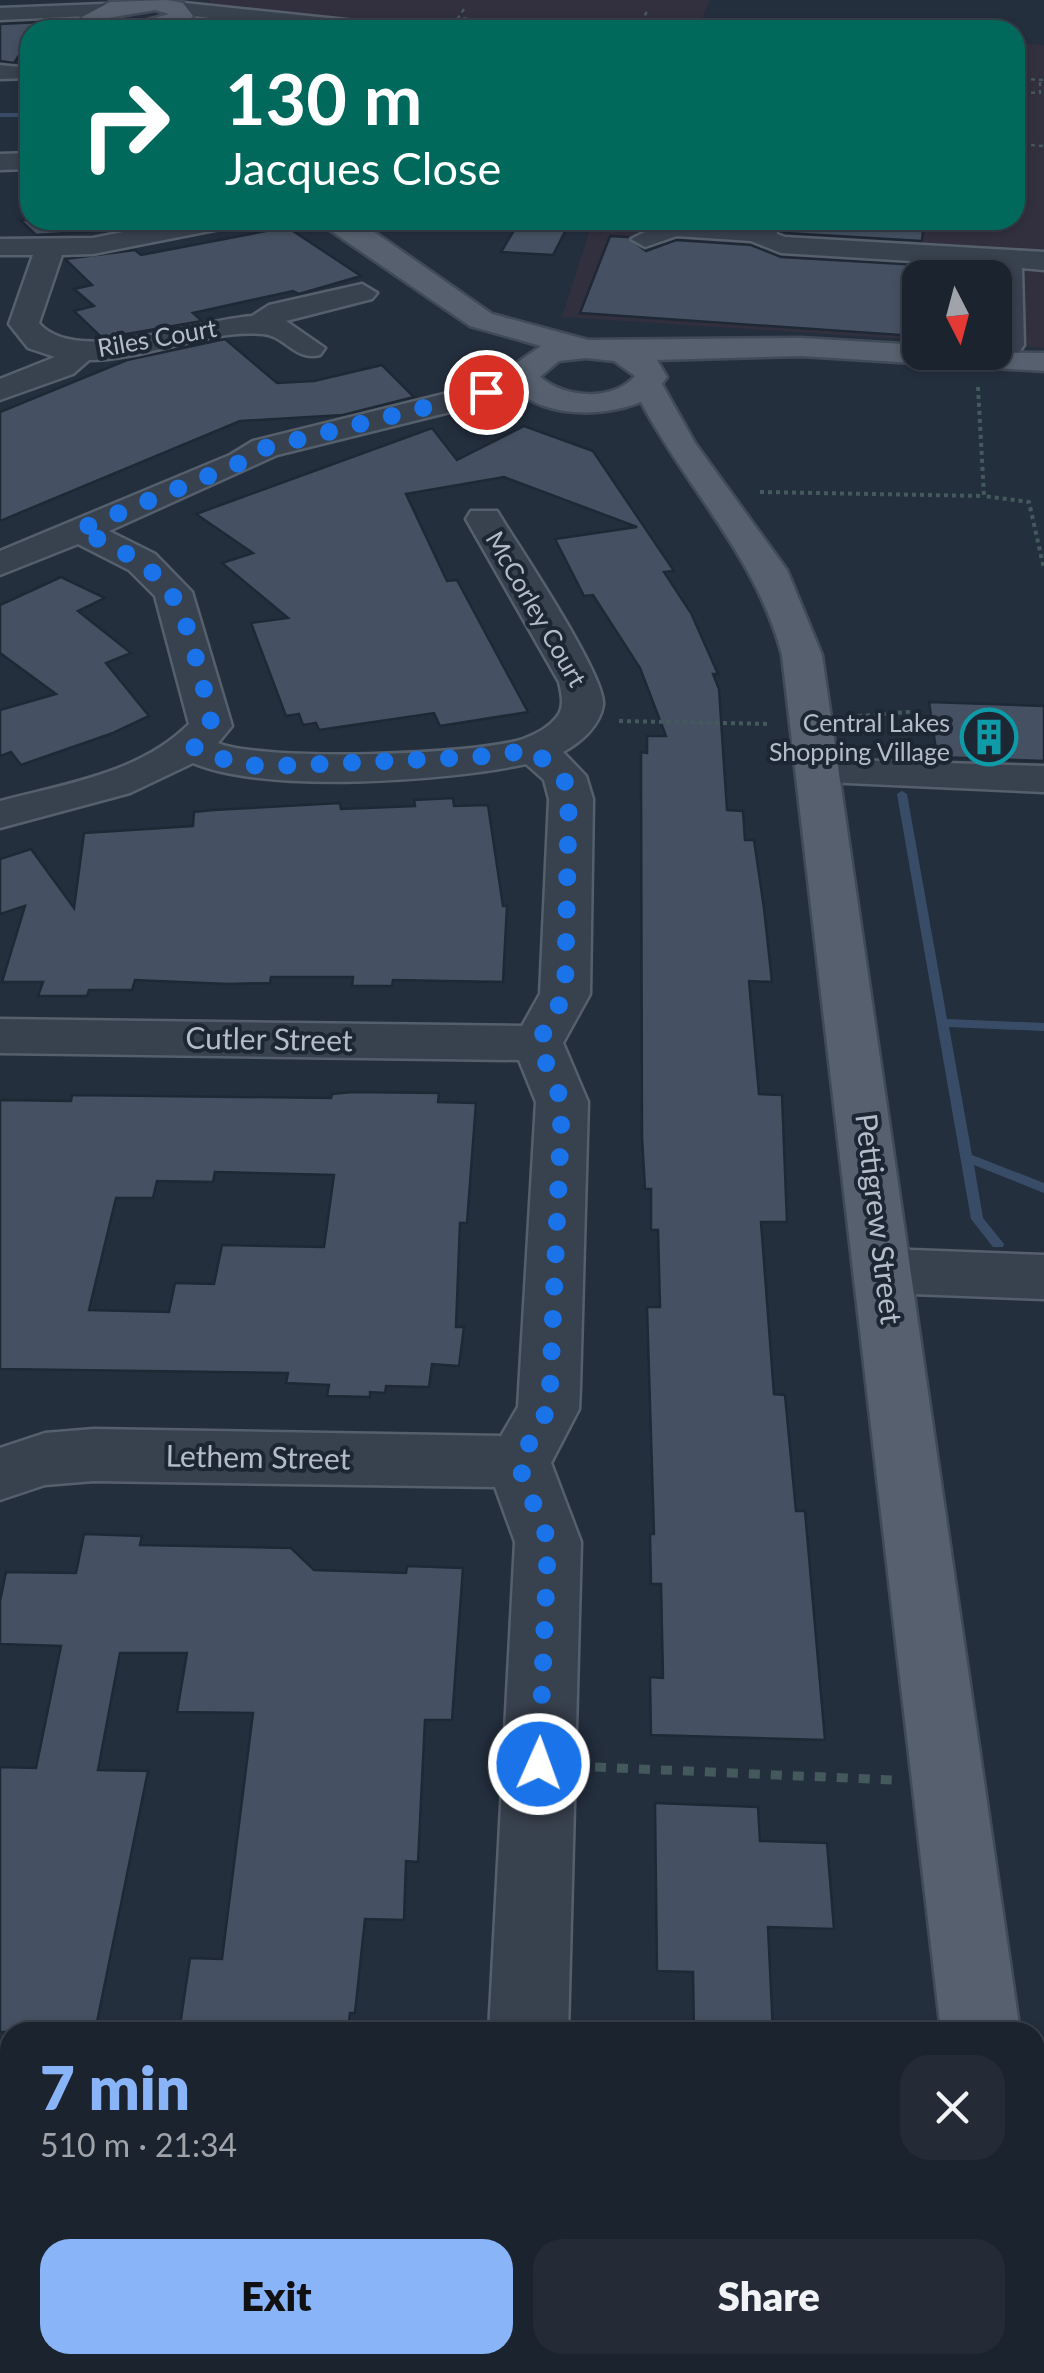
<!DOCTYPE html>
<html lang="en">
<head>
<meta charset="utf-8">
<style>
  body { margin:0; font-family:Lato,sans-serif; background:#242b36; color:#f1f3f6; height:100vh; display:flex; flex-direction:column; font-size:38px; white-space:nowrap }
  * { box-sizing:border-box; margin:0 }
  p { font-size:32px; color:#a0a4aa }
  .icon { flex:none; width:55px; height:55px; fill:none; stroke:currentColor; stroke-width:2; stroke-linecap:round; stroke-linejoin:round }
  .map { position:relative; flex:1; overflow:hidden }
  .details { position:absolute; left:0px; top:2022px; width:1045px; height:352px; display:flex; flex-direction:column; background:#1b232e; border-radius:30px 30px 0 0; box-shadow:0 2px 8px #0004,0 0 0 2px #39404a }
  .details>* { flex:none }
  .banner { position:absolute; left:20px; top:20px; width:1005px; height:210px; border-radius:30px; box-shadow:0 2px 8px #0004,0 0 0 2px #39404a; background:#00695c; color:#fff; overflow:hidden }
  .needle { width:65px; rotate:174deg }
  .tools { position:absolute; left:902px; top:260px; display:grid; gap:20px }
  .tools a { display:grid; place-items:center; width:110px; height:110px; border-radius:20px; background:#1b232e; box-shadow:0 2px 8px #0004,0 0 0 2px #39404a; font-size:50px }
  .pin { position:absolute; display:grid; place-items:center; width:85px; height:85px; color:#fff; margin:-42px; border:5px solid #fff; border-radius:50%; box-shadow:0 2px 10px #0007 }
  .me { position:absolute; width:110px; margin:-55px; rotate:2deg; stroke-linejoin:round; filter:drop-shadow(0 0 8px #0008) }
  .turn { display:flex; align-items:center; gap:35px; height:210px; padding:0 40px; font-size:45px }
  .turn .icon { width:130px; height:130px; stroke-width:2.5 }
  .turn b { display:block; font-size:70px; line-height:85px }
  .round { display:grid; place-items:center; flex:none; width:105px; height:105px; border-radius:30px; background:#242b36 }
  .headline { display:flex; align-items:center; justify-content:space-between; height:170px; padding:0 40px }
  h1 { font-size:60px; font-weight:800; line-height:75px; color:#8ab4f8 }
  .primary-button { display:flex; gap:20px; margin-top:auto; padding:20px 40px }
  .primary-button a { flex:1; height:115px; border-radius:30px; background:#8ab4f8; color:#111; font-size:40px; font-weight:800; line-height:115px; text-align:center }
  .primary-button a+a { background:#242b36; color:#f1f3f6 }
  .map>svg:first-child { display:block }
  .medical { fill:#32303f }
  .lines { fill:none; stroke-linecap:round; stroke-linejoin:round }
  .stream { fill:#394c67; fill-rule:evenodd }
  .building { fill:#455162; stroke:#1f2835; stroke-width:2.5; fill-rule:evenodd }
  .minor-casing { stroke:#565f6c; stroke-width:5 }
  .major-casing { stroke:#414a57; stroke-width:5 }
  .path-far2 { stroke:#44595c; stroke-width:2.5; stroke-dasharray:4 4; stroke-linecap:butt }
  .path-far1 { stroke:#44595c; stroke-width:4; stroke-dasharray:4 4; stroke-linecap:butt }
  .path { stroke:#44595c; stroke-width:9; stroke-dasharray:11 11; stroke-linecap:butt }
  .minor { fill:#38414e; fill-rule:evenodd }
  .major { fill:#56606e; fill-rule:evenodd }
  .route { stroke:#1a73e8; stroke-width:18; stroke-dasharray:0 32.4 }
  .labels { text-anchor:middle; stroke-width:8; stroke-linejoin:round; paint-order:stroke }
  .far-street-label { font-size:25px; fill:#b4bcc9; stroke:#1d2633 }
  .far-poi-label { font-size:25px; fill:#b4bcc9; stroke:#1d2633; text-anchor:end }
  .street-label { font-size:30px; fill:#b4bcc9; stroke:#1d2633 }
</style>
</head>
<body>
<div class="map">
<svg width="1044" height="2373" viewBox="0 0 1044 2373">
  <rect width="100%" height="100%" fill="#242f3e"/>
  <g class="medical">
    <polygon points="210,0 710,0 697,30 238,30 250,7 208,3"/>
    <polygon points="1015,43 1044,45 1044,348 995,345 995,278 920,278 920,340 562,317 593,220 1015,220"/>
  </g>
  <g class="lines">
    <g class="stream">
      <rect x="0" y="113" width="30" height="4"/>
      <polygon points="902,791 907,794 947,1019 1044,1023 1044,1031 949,1027 972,1155 1044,1183 1044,1193 974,1165 983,1218 1004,1244 1003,1247 993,1247 971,1219 897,794"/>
    </g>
  </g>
  <g class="building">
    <polygon points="41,22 30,30 30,39 14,63 0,61 0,24"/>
    <polygon points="20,220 105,220 115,230 36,235"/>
    <polygon points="520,220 571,220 553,255 501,252"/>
    <polygon points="781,220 924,220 922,241 786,233 781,231"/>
    <polygon points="287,227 361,276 299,294 293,291 193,313 202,321 109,337 101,337 74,311 94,306 74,289 92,285 65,259 135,250 141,255"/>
    <polygon points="610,236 628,237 646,251 676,240 751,245 781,257 920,265 915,336 580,313"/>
    <polygon points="225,339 277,383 314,381 382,365 414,397 343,415 240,421 0,521 0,412 127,360"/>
    <polygon points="524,426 593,451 674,571 664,572 691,613 718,674 713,674 719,689 727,810 743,811 745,840 754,840 764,908 772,982 749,981 759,1094 782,1095 787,1222 761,1222 774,1394 785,1395 796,1511 805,1511 825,1740 651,1735 650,1677 663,1678 661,1584 651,1584 650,1534 654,1534 647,1307 660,1307 658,1230 651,1230 651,1189 645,1189 642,1137 641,770 641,752 647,753 647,736 666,736 640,668 593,595 584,596 555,539 637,527 504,477 406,494 447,581 457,580 528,712 440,726 434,713 319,730 316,723 303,725 299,714 286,716 251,623 288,618 222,563 253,553 196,514 432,428 457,460"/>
    <polygon points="61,577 105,598 78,611 131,653 106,663 149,716 113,733 21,765 11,752 0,756 0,710 56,694 0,653 0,605"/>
    <polygon points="929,702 1044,706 1044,761 937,757"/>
    <polygon points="453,798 454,806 488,805 503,906 507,906 503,982 393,980 392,986 352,986 353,977 271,977 270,983 228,984 135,980 132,990 89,990 87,996 38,996 43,982 2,982 25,906 0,914 0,859 31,849 74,908 84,833 193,826 194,812 213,810 340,803 341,809 415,806 414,800"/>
    <path d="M352 1092 439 1093 438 1102 476 1103 467 1223H460L456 1327H464L459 1366 432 1364 429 1387 386 1386 385 1393 370 1392V1397L327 1396 329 1385 286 1383 288 1373 0 1369V1100L71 1101 72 1095 331 1098 332 1094ZM215 1172 334 1175 324 1247 222 1245 214 1284 175 1283 169 1312 89 1310 116 1198H153L157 1181 213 1182Z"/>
    <polygon points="84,1534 142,1536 140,1545 291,1548 314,1570 406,1573 407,1566 463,1568 452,1720 425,1720 418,1862 406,1861 404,1920 365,1919 355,2013 350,2013 348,2032 179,2032 190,1958 222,1959 253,1713 177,1712 187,1653 120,1653 98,1770 148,1771 95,2032 0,2032 0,1767 36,1768 61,1646 0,1644 0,1601 6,1572 76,1573"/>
    <polygon points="655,1803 758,1807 760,1841 827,1843 834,1929 768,1927 773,2032 694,2032 693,1972 657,1971"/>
  </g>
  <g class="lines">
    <g class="minor-casing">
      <g id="minor">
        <polygon points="175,2 375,23 386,30 316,30 167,13 164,8"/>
        <polygon points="103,4 111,5 111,15 0,20 0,8"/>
        <polygon points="0,65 30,68 30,78 0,79"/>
        <polygon points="30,153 30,169 0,170 0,154"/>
        <path d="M183 220H239L225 228 93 254 62 255 39 323C76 367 200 319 252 316L269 305 362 284 377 293 372 299 286 321 325 348 320 355C294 361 286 336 263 334 205 329 147 360 89 360L73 374 0 400V379L55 357 28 348 9 324 33 255H0V239L93 238Z"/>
        <path d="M669 220 749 224V220H777V234L785 237 1044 252V270L1022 268 1024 345 1010 366C995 370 984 366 975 352H995L993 266 781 253 751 241 677 236 645 247 631 239Z"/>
        <path d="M522 363 538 373 533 380 482 404 277 455 109 531 155 554 192 592 232 726 218 743C262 762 476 755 523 739 534 735 548 728 556 718 565 708 562 695 559 682L466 519 471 511H497L502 519C521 550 607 678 603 705 600 726 580 743 563 752L586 776 593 799 590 994 563 1043 588 1102 580 1388 579 1409 551 1463 581 1542 568 2032H489L515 1542 495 1487 94 1481 45 1485 0 1500V1448L45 1433 94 1429 501 1436 518 1407 536 1102 519 1060 0 1053V1019L522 1026 540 994 549 799 544 780 526 764C448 781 266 794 193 763L130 793 0 828V801C65 784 140 773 189 724L155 596 129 570 78 544 0 575V551L230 455 253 441 460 390Z"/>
        <polygon points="818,759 1044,766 1044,792 803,781 796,772 803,763"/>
        <polygon points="885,1249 1044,1255 1044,1299 885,1293 865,1286 856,1271 865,1256"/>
      </g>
    </g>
    <g class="major-casing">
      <g id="major">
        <path d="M167 0 183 3 193 16C172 38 102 39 82 17L110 2ZM155 10 169 14 137 23 108 18Z"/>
        <path d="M315 220 360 222 492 314 588 340 801 338 920 345V352L1044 353V371L801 356 657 360 667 377 662 384 695 443 787 570 822 655 1020 2032H941L782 655C757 558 687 489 641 402 602 418 535 419 508 380V369L541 346 470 326ZM586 358 614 361 635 376C612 402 565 398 540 377L559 361Z"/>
        <polygon points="1035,2268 1044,2272 1044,2373 966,2373 965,2365 1035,2365"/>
      </g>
    </g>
    <g class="path-far2">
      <polyline points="464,9 458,18 561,25"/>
      <polyline points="558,30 566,22 638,26 648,10"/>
      <polyline points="1015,78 1043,80"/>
      <polyline points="1015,92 1040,93 1040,80"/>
      <polyline points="1015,144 1044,146"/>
    </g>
    <g class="path-far1">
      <polyline points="978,387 984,496 1029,502 1044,569"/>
      <polyline points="760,492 984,496"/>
      <polyline points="850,717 919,711"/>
      <polyline points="619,721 771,724"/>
    </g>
    <polyline class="path" points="595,1767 892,1780"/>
    <use href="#minor" class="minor"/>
    <use href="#major" class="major"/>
  </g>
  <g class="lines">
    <path class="route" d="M486 392 265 448 242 462 78 530C188 577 180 605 210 711L211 726 194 748 240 765 276 766 476 757 534 750 569 786 565 994 538 1043 562 1102 550 1388 548 1409 519 1462C525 1491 540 1513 548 1542L539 1764"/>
  </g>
  <defs>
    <g id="building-ring" transform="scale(2.875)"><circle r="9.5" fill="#1d2633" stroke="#0f9aa8" stroke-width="1.5"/><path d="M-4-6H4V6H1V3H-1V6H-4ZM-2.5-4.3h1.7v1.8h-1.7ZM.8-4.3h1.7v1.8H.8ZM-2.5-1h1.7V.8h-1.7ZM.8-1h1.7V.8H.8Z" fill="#0f9aa8"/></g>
  </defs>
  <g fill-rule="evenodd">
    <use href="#building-ring" x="989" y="737"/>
  </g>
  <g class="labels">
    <g class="far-street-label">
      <text transform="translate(157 338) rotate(-10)" y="9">Riles Court</text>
      <text transform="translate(536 609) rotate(60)" y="9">McCorley Court</text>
    </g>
    <g class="far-poi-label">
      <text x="950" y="732">Central Lakes<tspan x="950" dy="29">Shopping Village</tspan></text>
    </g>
    <g class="street-label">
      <text transform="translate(269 1040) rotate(1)" y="10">Cutler Street</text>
      <text transform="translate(878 1219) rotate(83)" y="10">Pettigrew Street</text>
      <text transform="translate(258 1458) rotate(1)" y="10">Lethem Street</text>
    </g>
  </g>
</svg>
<div class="tools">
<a><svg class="needle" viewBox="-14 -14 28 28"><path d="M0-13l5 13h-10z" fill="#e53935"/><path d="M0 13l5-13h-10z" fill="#a0a4aa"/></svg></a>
</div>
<div class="pin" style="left:486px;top:392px;background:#d93025"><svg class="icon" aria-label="arrive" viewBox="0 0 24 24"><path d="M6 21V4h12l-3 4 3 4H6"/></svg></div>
<svg class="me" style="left:539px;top:1764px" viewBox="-20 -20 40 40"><circle r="17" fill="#1a73e8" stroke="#fff" stroke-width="3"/><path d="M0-11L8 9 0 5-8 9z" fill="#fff"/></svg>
<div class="banner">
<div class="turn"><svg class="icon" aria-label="right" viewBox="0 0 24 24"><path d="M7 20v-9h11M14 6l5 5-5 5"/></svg><div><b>130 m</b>Jacques Close</div></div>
</div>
<section class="details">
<div class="headline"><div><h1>7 min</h1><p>510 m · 21:34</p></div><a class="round"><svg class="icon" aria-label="close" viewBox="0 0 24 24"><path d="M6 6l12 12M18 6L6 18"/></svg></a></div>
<div class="primary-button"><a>Exit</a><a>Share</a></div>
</section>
</div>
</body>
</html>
